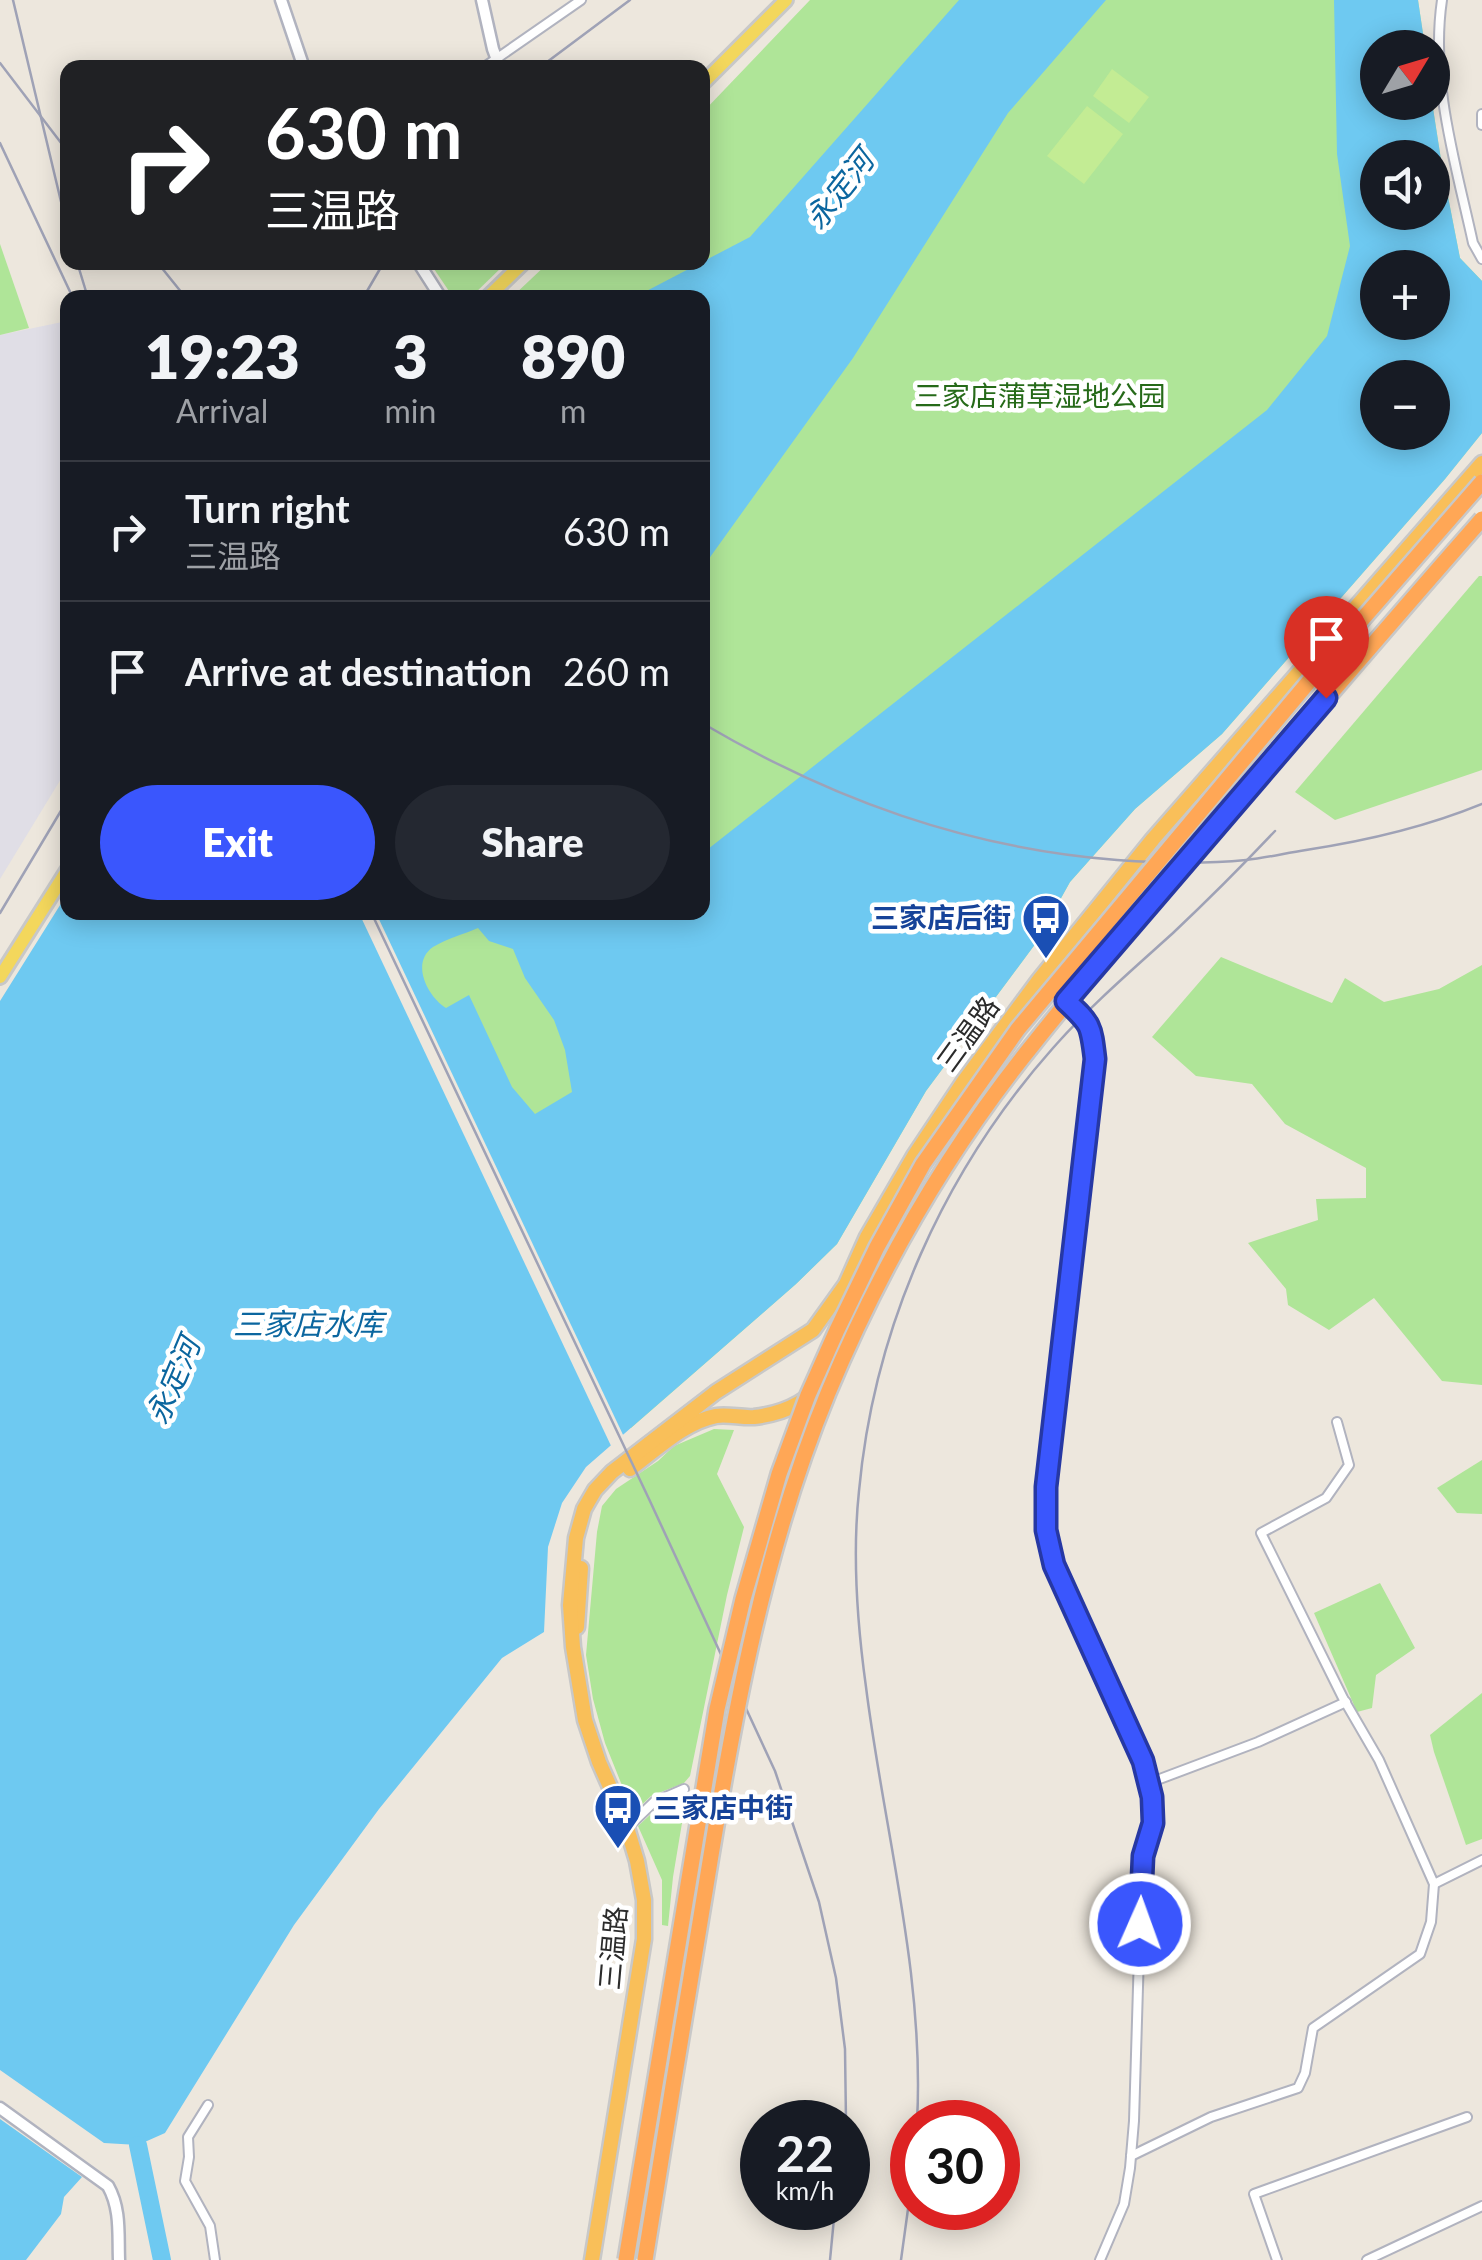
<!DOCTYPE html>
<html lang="en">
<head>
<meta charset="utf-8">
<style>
  body { margin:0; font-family:Lato,"Noto Sans SC",sans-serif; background:#242831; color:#f1f3f6; height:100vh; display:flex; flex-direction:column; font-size:38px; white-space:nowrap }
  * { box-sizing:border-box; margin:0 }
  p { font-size:32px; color:#9ea1a6 }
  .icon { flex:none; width:55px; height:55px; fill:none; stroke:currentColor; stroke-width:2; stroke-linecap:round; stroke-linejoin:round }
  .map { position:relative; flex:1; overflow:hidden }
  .sheet { position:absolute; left:60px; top:290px; width:650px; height:630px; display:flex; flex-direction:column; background:#171b24; border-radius:20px; box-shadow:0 5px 25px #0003 }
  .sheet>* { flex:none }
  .banner { position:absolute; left:60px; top:60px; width:650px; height:210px; border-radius:20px; box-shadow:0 5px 25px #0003; background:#202124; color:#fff; overflow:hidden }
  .needle { width:65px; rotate:52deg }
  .fabs { position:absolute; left:1360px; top:30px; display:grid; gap:20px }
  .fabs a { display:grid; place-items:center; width:90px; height:90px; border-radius:50%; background:#171b24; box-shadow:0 5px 25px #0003; font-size:50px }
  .speed { position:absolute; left:740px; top:2100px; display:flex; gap:20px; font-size:50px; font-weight:700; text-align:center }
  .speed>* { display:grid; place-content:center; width:130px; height:130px; border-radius:50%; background:#171b24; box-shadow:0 5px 25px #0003; line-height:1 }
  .speed small { font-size:25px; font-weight:400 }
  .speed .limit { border:15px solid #d22; background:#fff; color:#111 }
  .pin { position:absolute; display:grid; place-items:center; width:85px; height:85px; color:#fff; margin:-102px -42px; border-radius:50% 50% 50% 0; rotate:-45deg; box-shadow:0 0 10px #0007 }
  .pin .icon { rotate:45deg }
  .me { position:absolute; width:110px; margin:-55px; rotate:2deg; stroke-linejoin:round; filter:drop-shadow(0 0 8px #0008) }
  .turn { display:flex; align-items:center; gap:35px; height:210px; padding:0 40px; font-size:45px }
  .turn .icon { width:130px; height:130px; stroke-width:2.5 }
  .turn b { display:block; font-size:70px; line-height:85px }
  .eta { display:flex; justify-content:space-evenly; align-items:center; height:170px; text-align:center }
  .eta b { font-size:60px; font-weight:800; line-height:70px }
  .action { display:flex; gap:20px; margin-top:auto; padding:20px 40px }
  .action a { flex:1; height:115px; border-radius:60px; background:#3a56fd; color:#fff; font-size:40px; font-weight:800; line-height:115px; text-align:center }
  .action a+a { background:#242831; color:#f1f3f6 }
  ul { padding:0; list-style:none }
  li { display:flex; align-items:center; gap:30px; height:140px; padding:0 40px; border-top:2px solid #363941 }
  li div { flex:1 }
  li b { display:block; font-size:38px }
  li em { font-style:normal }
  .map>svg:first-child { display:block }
  .industrial { fill:#e0dee6 }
  .green { fill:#afe598; fill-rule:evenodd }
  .pitch { fill:#c3ec94 }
  .water { fill:#6ec9f1; fill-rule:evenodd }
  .pier { fill:#ede7dd }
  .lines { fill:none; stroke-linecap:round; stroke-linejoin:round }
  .river { stroke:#6ec9f1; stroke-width:18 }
  .minor-casing { stroke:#b1b3bf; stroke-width:12 }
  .tertiary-casing { stroke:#b1b3bf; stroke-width:15 }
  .primary-casing { stroke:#c8c8c8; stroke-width:18 }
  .trunk-casing { stroke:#c8c8c8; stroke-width:19 }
  .minor { stroke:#fff; stroke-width:8 }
  .tertiary { stroke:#fff; stroke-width:10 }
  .primary { stroke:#f3d75c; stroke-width:12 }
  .trunk { stroke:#f9bf59; stroke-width:14 }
  .rail { stroke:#9fa2b6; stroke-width:2.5 }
  .motorway-bridge-casing { stroke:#c8c8c8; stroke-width:20; stroke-linecap:butt }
  .motorway-bridge { stroke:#ffa756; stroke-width:15 }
  .route-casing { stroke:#2638a4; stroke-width:25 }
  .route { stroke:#3a56fd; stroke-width:18 }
  .labels { text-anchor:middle; stroke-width:9; stroke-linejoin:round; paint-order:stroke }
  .park-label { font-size:28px; fill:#266a19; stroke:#fff }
  .transit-label { font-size:28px; font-weight:bold; fill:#164399; stroke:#fff; text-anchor:end }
  .street-label { font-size:28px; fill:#2b2b2b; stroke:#fff }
  .water-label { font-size:30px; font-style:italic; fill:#0b669f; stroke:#fff }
</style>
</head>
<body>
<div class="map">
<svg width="1482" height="2260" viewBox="0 0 1482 2260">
  <rect width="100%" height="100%" fill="#ede7dd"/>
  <polygon class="industrial" points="67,321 67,769 0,879 0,335"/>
  <g class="green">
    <path d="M810 0H1418L1425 47 1378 48V102H1432L1442 166 1460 258 1482 281V433L1445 479 1222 734 1135 809 1070 882 1036 943 926 1091 837 1244 796 1284 631 1428 386 913 702 912V298L512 297 548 263 702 262 703 112ZM1378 158H1432V212H1378ZM1378 268H1432V322H1378ZM1378 378H1432V432H1378Z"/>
    <polygon points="0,244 29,328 0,335"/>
    <polygon points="430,263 506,263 470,298 453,297"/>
    <polygon points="1479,576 1482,576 1482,770 1335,820 1295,792"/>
    <polygon points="1221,957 1332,1003 1345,978 1384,1002 1439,989 1482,965 1482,1385 1442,1381 1374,1298 1329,1330 1288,1305 1286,1289 1248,1243 1318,1220 1316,1199 1366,1198 1366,1168 1285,1124 1252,1084 1196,1076 1152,1037"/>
    <polygon points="714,1429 734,1430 717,1474 744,1527 727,1595 690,1776 684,1783 651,1796 633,1813 605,1743 593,1699 586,1655 597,1532 602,1506 616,1489 658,1461 674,1446"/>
    <polygon points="1482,1460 1482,1514 1457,1513 1437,1488"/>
    <polygon points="1380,1583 1415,1648 1376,1675 1372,1708 1357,1712 1314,1613"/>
    <polygon points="1482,1693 1482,1839 1466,1845 1434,1752 1430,1735"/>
    <polygon points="687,1793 673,1877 668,1926 662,1925 662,1880 638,1826 663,1803"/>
  </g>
  <g class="pitch">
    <polygon points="1112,69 1149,97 1129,123 1093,96"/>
    <polygon points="1087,106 1123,134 1084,184 1047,156"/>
  </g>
  <g class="water">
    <polygon points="959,0 1106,0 1008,113 853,358 703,567 702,298 635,297 750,237"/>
    <path d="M1334 0H1418L1425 47 1378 48V102H1432L1442 166 1460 258 1482 281V433L1445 479 1222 734 1135 809 1070 882 1036 943 926 1091 837 1244 796 1284 586 1467 562 1503 548 1547 544 1632 502 1658 379 1809 294 1925 165 2133 138 2145 104 2143 0 2070V1001L67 894 68 912H702L703 853 1267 410 1327 336 1350 246 1337 154ZM1378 158H1432V212H1378ZM1378 268H1432V322H1378ZM1378 378H1432V432H1378ZM478 928 489 941 513 949 525 978 554 1020 565 1050 572 1092 535 1114 512 1087 469 995 446 1008C428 997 410 963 433 947 446 939 464 934 478 928Z"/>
    <polygon points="0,2119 82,2177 64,2197 61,2214 26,2260 0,2260"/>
  </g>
  <polygon class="pier" points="359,913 376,913 625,1439 613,1450"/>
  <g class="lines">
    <polyline class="river" points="138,2145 162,2260"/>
    <g class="minor-casing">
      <g id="minor">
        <path d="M1442 0C1430 81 1456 165 1473 243L1482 259"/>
        <polyline points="483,68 581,0"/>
        <polyline points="1482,114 1482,125"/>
        <path d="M1051 989C1062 999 1079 1009 1087 1021 1099 1038 1094 1074 1093 1094L1046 1487V1530L1054 1565 1143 1761 1152 1797 1153 1823 1143 1856 1141 1887 1134 2121 1130 2168 1124 2204 1100 2260"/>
        <polyline points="1149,1783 1258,1742 1346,1702"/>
        <polyline points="627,1828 654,1802 684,1789"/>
        <polyline points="1434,1884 1482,1860"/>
        <polyline points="208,2105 188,2137 189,2157 185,2181 210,2226 215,2260"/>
        <polyline points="1131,2156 1211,2117 1298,2088 1305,2073 1313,2028 1420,1954 1431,1922 1434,1884 1379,1760 1343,1698 1261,1533 1326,1498 1349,1465 1337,1422"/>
        <polyline points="1277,2260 1254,2194 1467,2117"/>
        <polyline points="1367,2260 1482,2206"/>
      </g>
    </g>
    <g class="tertiary-casing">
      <g id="tertiary">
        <polyline points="281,0 304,68"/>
        <polyline points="482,0 493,49 500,68"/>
        <polyline points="418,262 441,298"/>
        <path d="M0 2108 108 2186C121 2209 118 2234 119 2260"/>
      </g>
    </g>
    <g class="primary-casing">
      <g id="primary">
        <polyline points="702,84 786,0"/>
        <polyline points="487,298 524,262"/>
        <polyline points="0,977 68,869"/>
      </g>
    </g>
    <g class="trunk-casing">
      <g id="trunk">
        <path d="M630 1469C655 1451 684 1422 716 1416 728 1414 742 1418 754 1417 789 1413 812 1399 833 1372"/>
        <polyline points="577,1627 581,1568"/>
        <polyline points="592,2260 644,1939 644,1900 637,1861 625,1821 599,1762 585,1720 573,1647 570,1605 576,1538 584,1509 595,1490 612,1472 716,1392 813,1330 846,1284 867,1237 914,1156 964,1081 1039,980 1153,839 1482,463"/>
      </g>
    </g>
    <use href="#minor" class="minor"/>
    <use href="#tertiary" class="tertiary"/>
    <use href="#primary" class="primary"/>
    <use href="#trunk" class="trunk"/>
    <g class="rail">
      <polyline points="13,0 68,231"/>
      <polyline points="0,63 68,152"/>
      <polyline points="539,68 630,0"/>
      <polyline points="0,143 73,298"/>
      <polyline points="77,262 88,298"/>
      <polyline points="157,262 186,298"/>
      <polyline points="363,298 384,262"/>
      <path d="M702 723C833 800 966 848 1117 860 1160 863 1204 864 1246 860 1266 858 1286 853 1306 850 1366 841 1426 827 1482 804"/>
      <polyline points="371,912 649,1499 775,1771 819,1902 836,1978 845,2049 846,2122"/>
      <polyline points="0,913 68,799"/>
      <path d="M917 2122C925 1976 884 1831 866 1687 857 1622 852 1556 859 1491 874 1327 944 1171 1053 1048 1090 1006 1132 970 1173 933 1208 900 1242 866 1275 831"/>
      <polyline points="830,2260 835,2208"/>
      <polyline points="901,2260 912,2180"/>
    </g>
    <g class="motorway-bridge-casing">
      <g id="motorway-bridge">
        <polyline points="626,2260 717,1709 743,1599 779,1474 808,1395 837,1330 877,1247 923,1164 1018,1029 1332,654 1482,482"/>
        <path d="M645 2260C665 2135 685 2011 706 1886 733 1719 763 1550 828 1393 880 1268 949 1148 1035 1042 1082 982 1134 925 1183 867 1282 750 1381 634 1482 519"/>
      </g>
    </g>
    <use href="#motorway-bridge" class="motorway-bridge"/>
  </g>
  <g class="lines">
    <g class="route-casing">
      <path id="route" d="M1140 1924 1143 1856 1153 1823 1152 1797 1143 1761 1054 1565 1046 1530V1487L1095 1059C1091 1025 1091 1024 1066 1001L1326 698"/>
    </g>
    <use href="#route" class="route"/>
  </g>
  <defs>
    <g id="bus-pin" transform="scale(2.5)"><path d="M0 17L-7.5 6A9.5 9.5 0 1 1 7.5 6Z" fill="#1a4fb4" stroke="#fff"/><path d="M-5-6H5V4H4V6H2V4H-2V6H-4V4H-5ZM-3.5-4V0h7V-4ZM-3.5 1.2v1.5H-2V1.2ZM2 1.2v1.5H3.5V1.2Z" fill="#fff"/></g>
  </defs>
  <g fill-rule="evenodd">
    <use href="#bus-pin" x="1046" y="918"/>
    <use href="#bus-pin" x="618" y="1808"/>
  </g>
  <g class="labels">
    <g class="park-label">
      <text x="1040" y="406">三家店蒲草湿地公园</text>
    </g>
    <g class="transit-label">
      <text x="1011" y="928">三家店后街</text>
      <text x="653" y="1818" text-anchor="start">三家店中街</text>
    </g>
    <g class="street-label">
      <text transform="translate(968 1034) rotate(-54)" y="10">三温路</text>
      <text transform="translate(613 1948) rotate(-85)" y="10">三温路</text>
    </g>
    <g class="water-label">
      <text transform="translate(840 190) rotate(-52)" y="10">永定河</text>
      <text x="308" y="1335">三家店水库</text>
      <text transform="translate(174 1381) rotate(-67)" y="10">永定河</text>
    </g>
  </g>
</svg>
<div class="fabs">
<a><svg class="needle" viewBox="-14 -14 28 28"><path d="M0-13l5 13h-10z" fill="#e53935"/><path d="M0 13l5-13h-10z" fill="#9ea1a6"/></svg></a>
<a><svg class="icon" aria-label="sound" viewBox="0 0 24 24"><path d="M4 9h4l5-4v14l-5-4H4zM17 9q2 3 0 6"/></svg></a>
<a>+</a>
<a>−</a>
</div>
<div class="speed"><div>22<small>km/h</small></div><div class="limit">30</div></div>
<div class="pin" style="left:1326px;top:698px;background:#d93025"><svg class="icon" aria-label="arrive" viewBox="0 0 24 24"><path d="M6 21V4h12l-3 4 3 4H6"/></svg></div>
<svg class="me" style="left:1140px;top:1924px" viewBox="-20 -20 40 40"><circle r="17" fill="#3a56fd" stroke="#fff" stroke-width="3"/><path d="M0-11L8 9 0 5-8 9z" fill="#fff"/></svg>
<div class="banner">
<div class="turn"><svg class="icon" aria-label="right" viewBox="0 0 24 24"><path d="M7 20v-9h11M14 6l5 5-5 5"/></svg><div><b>630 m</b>三温路</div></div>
</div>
<section class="sheet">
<div class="eta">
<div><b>19:23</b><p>Arrival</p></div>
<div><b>3</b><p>min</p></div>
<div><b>890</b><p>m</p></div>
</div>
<ul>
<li><svg class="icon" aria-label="right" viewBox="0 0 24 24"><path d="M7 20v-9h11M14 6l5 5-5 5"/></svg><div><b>Turn right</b><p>三温路</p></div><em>630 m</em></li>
<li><svg class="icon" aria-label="arrive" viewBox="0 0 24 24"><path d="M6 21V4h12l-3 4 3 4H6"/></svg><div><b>Arrive at destination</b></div><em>260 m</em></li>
</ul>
<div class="action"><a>Exit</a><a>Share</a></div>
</section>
</div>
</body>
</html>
